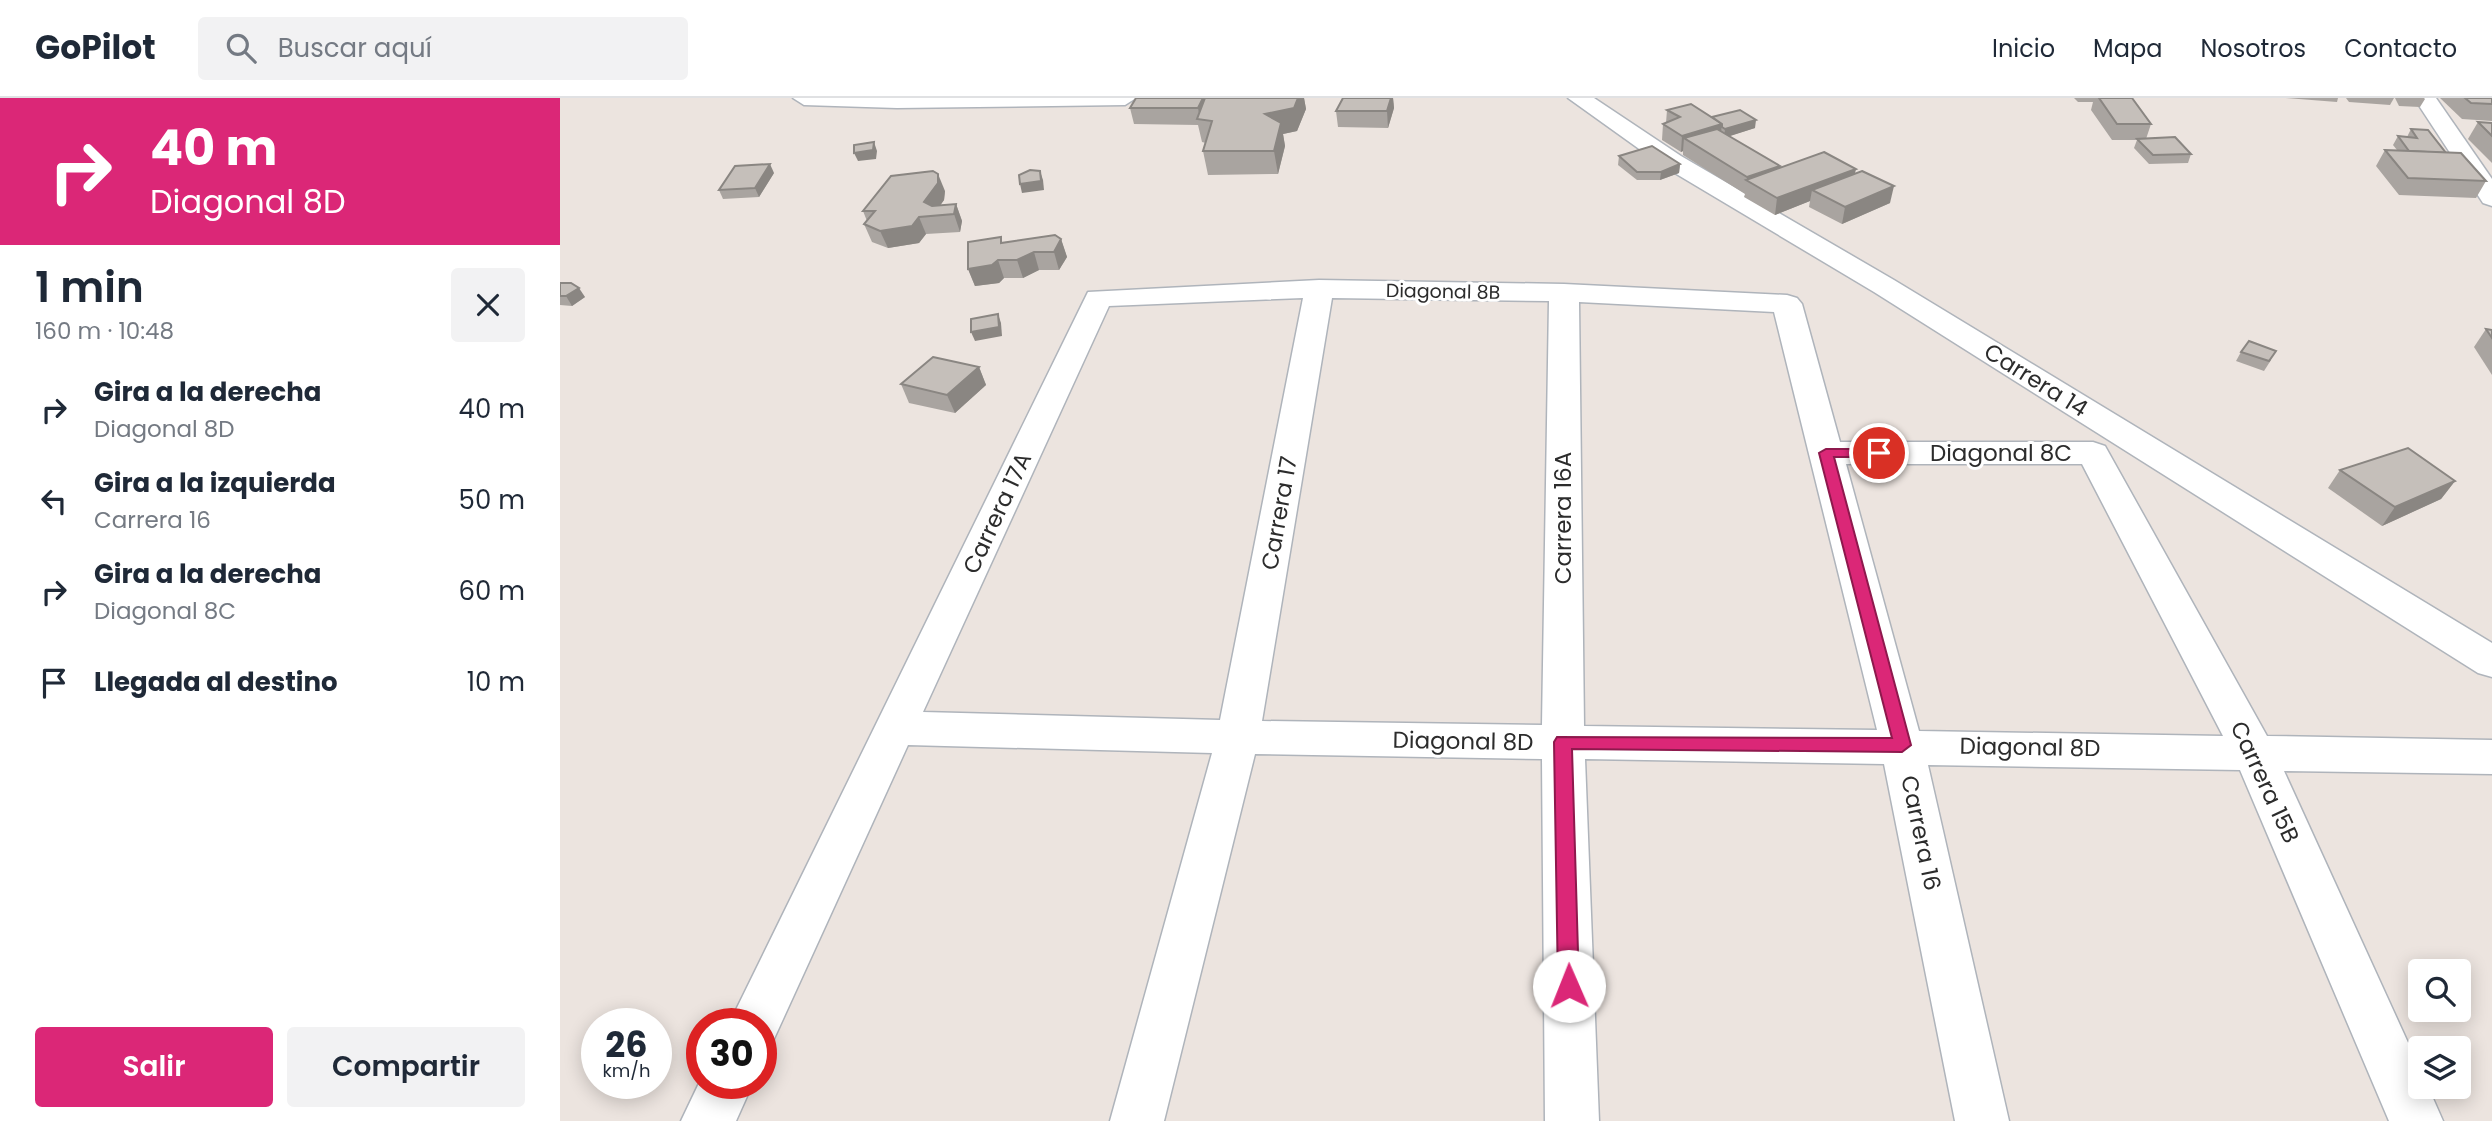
<!DOCTYPE html>
<html lang="es">
<head>
<meta charset="utf-8">
<style>
  body { margin:0; font-family:Poppins,sans-serif; background:#f2f2f3; color:#1f2937; height:100vh; display:flex; flex-direction:column; font-size:26px; white-space:nowrap }
  * { box-sizing:border-box; margin:0 }
  p { font-size:23px; color:#747a83 }
  .icon { flex:none; width:38px; height:38px; fill:none; stroke:currentColor; stroke-width:2; stroke-linecap:round; stroke-linejoin:round }
  .map { position:relative; flex:1; overflow:hidden }
  .drawer { display:flex; flex-direction:column; background:#fff; width:560px }
  .drawer>* { flex:none }
  .guide { background:#db2777; color:#fff; overflow:hidden }
  .fabs { position:absolute; left:1848px; top:861px; display:grid; gap:14px }
  .fabs a { display:grid; place-items:center; width:63px; height:63px; border-radius:7px; background:#fff; box-shadow:0 4px 18px #0003; font-size:35px }
  .speed { position:absolute; left:21px; top:910px; display:flex; gap:14px; font-size:35px; font-weight:700; text-align:center }
  .speed>* { display:grid; place-content:center; width:91px; height:91px; border-radius:50%; background:#fff; box-shadow:0 4px 18px #0003; line-height:1 }
  .speed small { font-size:18px; font-weight:400 }
  .speed .limit { border:10px solid #d22; background:#fff; color:#111 }
  .pin { position:absolute; display:grid; place-items:center; width:60px; height:60px; color:#fff; margin:-30px; border:4px solid #fff; border-radius:50%; box-shadow:0 2px 7px #0007 }
  .me { position:absolute; width:77px; margin:-38px; rotate:359deg; stroke-linejoin:round; filter:drop-shadow(0 0 5px #0008) }
  .turn { display:flex; align-items:center; gap:24px; height:147px; padding:0 35px; font-size:32px }
  .turn .icon { width:91px; height:91px; stroke-width:2.5 }
  .turn b { display:block; font-size:49px; line-height:60px }
  .round { display:grid; place-items:center; flex:none; width:74px; height:74px; border-radius:7px; background:#f2f2f3 }
  .overview { display:flex; align-items:center; justify-content:space-between; height:119px; padding:0 35px }
  h1 { font-size:42px; font-weight:600; line-height:52px }
  .button { display:flex; gap:14px; margin-top:auto; padding:14px 35px }
  .button a { flex:1; height:80px; border-radius:7px; background:#db2777; color:#fff; font-size:28px; font-weight:600; line-height:80px; text-align:center }
  .button a+a { background:#f2f2f3; color:#1f2937 }
  ul { padding:0; list-style:none }
  li { display:flex; align-items:center; gap:21px; height:91px; padding:0 35px }
  li div { flex:1 }
  li b { display:block; font-size:26px }
  li em { font-style:normal }
  header { display:flex; align-items:center; gap:42px; box-sizing:border-box; height:98px; padding:0 35px; background:#fff; border-bottom:2px solid #e0e1e3 }
  header strong { font-size:33px }
  nav { display:flex; gap:38px; margin-inline-start:auto; font-size:24px }
  .search { width:490px; height:63px; background:#f2f2f3; display:flex; align-items:center; gap:18px; box-sizing:border-box; padding:0 24px; border-radius:7px; color:#747a83; font-size:26px }
  main { display:flex; flex:1; min-height:0 }
  .map>svg:first-child { display:block }
  .lines { fill:none; stroke-linecap:round; stroke-linejoin:round }
  .minor-casing { stroke:#afb4bb; stroke-width:3 }
  .minor { fill:#fff; fill-rule:evenodd }
  .wall { fill:#a9a4a0 }
  .shaded-wall { fill:#8a8682 }
  .building { fill:#c5bfba; stroke:#8a8682; stroke-width:2 }
  .route { fill:#db2777; stroke:#8e194d; stroke-width:2 }
  .labels { text-anchor:middle; stroke-width:6; stroke-linejoin:round; paint-order:stroke }
  .far-street-label { font-size:19px; fill:#2c2c2c; stroke:#fff }
  .street-label { font-size:23px; fill:#2c2c2c; stroke:#fff }
</style>
</head>
<body>
<header>
<strong>GoPilot</strong>
<div class="search"><svg class="icon" aria-label="search" viewBox="0 0 24 24"><circle cx="10" cy="10" r="6"/><path d="M15 15l6 6"/></svg>Buscar aquí</div>
<nav><a>Inicio</a><a>Mapa</a><a>Nosotros</a><a>Contacto</a></nav>
</header>
<main>
<section class="drawer">
<div class="guide">
<div class="turn"><svg class="icon" aria-label="right" viewBox="0 0 24 24"><path d="M7 20v-9h11M14 6l5 5-5 5"/></svg><div><b>40 m</b>Diagonal 8D</div></div>
</div>
<div class="overview"><div><h1>1 min</h1><p>160 m · 10:48</p></div><a class="round"><svg class="icon" aria-label="close" viewBox="0 0 24 24"><path d="M6 6l12 12M18 6L6 18"/></svg></a></div>
<ul>
<li><svg class="icon" aria-label="right" viewBox="0 0 24 24"><path d="M7 20v-9h11M14 6l5 5-5 5"/></svg><div><b>Gira a la derecha</b><p>Diagonal 8D</p></div><em>40 m</em></li>
<li><svg class="icon" aria-label="left" viewBox="0 0 24 24"><path d="M17 20v-9H6M10 6l-5 5 5 5"/></svg><div><b>Gira a la izquierda</b><p>Carrera 16</p></div><em>50 m</em></li>
<li><svg class="icon" aria-label="right" viewBox="0 0 24 24"><path d="M7 20v-9h11M14 6l5 5-5 5"/></svg><div><b>Gira a la derecha</b><p>Diagonal 8C</p></div><em>60 m</em></li>
<li><svg class="icon" aria-label="arrive" viewBox="0 0 24 24"><path d="M6 21V4h12l-3 4 3 4H6"/></svg><div><b>Llegada al destino</b></div><em>10 m</em></li>
</ul>
<div class="button"><a>Salir</a><a>Compartir</a></div>
</section>
<div class="map">
<svg width="1932" height="1023" viewBox="0 0 1932 1023">
  <rect width="100%" height="100%" fill="#ece4df"/>
  <g class="lines">
    <g class="minor-casing">
      <g id="minor">
        <polygon points="233,0 576,0 565,7 337,10 244,7"/>
        <polygon points="1008,0 1034,0 1121,58 1334,182 1932,545 1932,579 1918,575 1314,194 1103,68"/>
        <polygon points="1854,0 1876,0 1932,81 1932,108 1923,105"/>
        <path d="M759 182 1004 186 1227 197 1237 200 1242 206 1280 344H1533L1545 348 1707 638 1932 642V676L1724 673 1860 971V989H1868L1883 1023H1829L1680 672 1368 667 1449 1023H1395L1324 666 1025 661 1039 1023H985L982 661 695 656 604 1023H550L652 655 348 647 213 943 201 948V926H169L528 194ZM743 200 660 622 363 614 549 208ZM772 200 989 203 982 627 702 623ZM1019 204 1214 214 1317 632 1024 628ZM1286 366H1522L1663 638 1359 633Z"/>
        <polygon points="142,979 142,985 193,985 176,1023 121,1023"/>
      </g>
    </g>
    <use href="#minor" class="minor"/>
  </g>
  <g class="wall">
    <polygon points="576,0 744,0 746,11 737,33 723,36 725,48 718,76 648,77 643,53 646,45 642,44 638,27 574,26 570,10"/>
    <polygon points="783,0 833,0 834,10 828,30 778,29 776,13"/>
    <polygon points="1514,0 1572,0 1591,26 1586,41 1631,56 1628,65 1589,66 1574,50 1577,42 1552,42 1531,12 1533,4 1518,4"/>
    <polygon points="1726,0 1778,0 1777,4"/>
    <polygon points="1786,0 1834,0 1830,7 1789,4"/>
    <polygon points="1835,0 1864,0 1865,1 1860,9 1839,8"/>
    <polygon points="1880,0 1932,0 1932,23 1902,21"/>
    <polygon points="1107,12 1152,19 1195,30 1169,38 1220,68 1220,70 1294,76 1330,105 1282,126 1249,109 1250,103 1215,117 1184,99 1185,96 1123,57 1123,53 1121,54 1102,42 1103,26 1106,25"/>
    <polygon points="1918,24 1932,25 1932,65 1908,41"/>
    <polygon points="1851,31 1886,55 1926,83 1916,100 1839,97 1816,68 1825,52 1837,52 1833,47 1838,38 1847,39"/>
    <polygon points="1059,58 1120,66 1119,75 1100,82 1077,82 1058,67"/>
    <polygon points="214,75 199,99 163,101 159,92"/>
    <polygon points="385,93 384,102 380,107 396,106 402,123 400,134 366,136 359,145 328,150 312,144 304,126 307,123 303,113"/>
    <polygon points="501,141 507,159 499,172 479,172 463,180 444,180 439,185 415,188 408,171 443,145"/>
    <polygon points="0,185 25,199 12,208 0,207"/>
    <polygon points="1926,231 1932,232 1932,277 1914,249"/>
    <polygon points="1681,254 1711,262 1704,273 1676,263"/>
    <polygon points="419,269 426,287 395,315 349,305 341,286"/>
    <polygon points="1780,372 1895,383 1881,401 1822,428 1768,390"/>
  </g>
  <g class="shaded-wall">
    <polygon points="643,0 646,0 640,21 638,10"/>
    <polygon points="738,0 744,0 746,11 737,33 723,36 725,48 718,76 714,53 705,16"/>
    <polygon points="831,0 833,0 834,10 828,30 827,13"/>
    <polygon points="1196,22 1195,30 1164,40 1165,31"/>
    <polygon points="1162,26 1160,43 1124,40 1123,53 1121,54 1122,38"/>
    <polygon points="314,44 317,53 316,61 298,63 294,55"/>
    <polygon points="210,66 214,75 199,99 195,90"/>
    <polygon points="1120,66 1119,75 1100,82 1101,74"/>
    <polygon points="1220,68 1218,85 1187,82 1187,79"/>
    <polygon points="1296,71 1292,88 1252,92 1250,103 1215,117 1217,100"/>
    <polygon points="480,73 483,82 484,92 462,95 460,86"/>
    <polygon points="378,76 385,93 384,102 373,118 364,104"/>
    <polygon points="1334,88 1330,105 1282,126 1285,109"/>
    <polygon points="396,106 402,123 400,134 394,116"/>
    <polygon points="359,119 366,136 359,145 328,150 320,133"/>
    <polygon points="501,141 507,159 499,172 494,154"/>
    <polygon points="474,154 479,172 463,180 457,162"/>
    <polygon points="438,162 444,180 439,185 415,188 408,171"/>
    <polygon points="19,190 25,199 12,208 6,198"/>
    <polygon points="438,216 441,225 442,238 415,243 411,234"/>
    <polygon points="419,269 426,287 395,315 387,297"/>
    <polygon points="1895,383 1881,401 1822,428 1835,409"/>
  </g>
  <g class="building">
    <polygon points="576,0 643,0 638,10 570,10"/>
    <polygon points="645,0 738,0 734,10 705,16 721,25 714,53 643,53 652,23 637,21"/>
    <polygon points="783,0 831,0 827,13 776,13"/>
    <polygon points="1539,0 1572,0 1591,26 1557,26"/>
    <polygon points="1905,0 1932,0 1932,6 1911,5"/>
    <polygon points="1131,6 1162,26 1122,38 1103,26 1120,19 1107,12"/>
    <polygon points="1180,12 1196,22 1165,31 1162,29 1162,26 1152,19"/>
    <polygon points="1918,24 1932,25 1932,38"/>
    <polygon points="1157,31 1220,68 1187,79 1124,40"/>
    <polygon points="1851,31 1868,32 1886,55 1849,53 1838,38 1857,40"/>
    <polygon points="1615,39 1631,56 1593,57 1577,41"/>
    <polygon points="314,44 313,52 294,55 294,47"/>
    <polygon points="1092,48 1120,66 1101,74 1077,74 1059,58"/>
    <polygon points="1825,52 1901,55 1926,83 1848,80"/>
    <polygon points="1264,54 1296,71 1217,100 1186,82"/>
    <polygon points="210,66 195,90 159,92 175,68"/>
    <polygon points="470,72 480,73 481,83 460,86 459,77"/>
    <polygon points="373,73 378,76 378,85 364,104 372,108 396,106 394,116 359,119 352,128 320,133 304,126 315,113 303,113 331,78"/>
    <polygon points="1302,73 1334,88 1285,109 1252,92"/>
    <polygon points="495,137 501,141 494,154 474,154 457,162 438,162 432,167 408,171 408,144 441,139 441,145"/>
    <polygon points="0,185 11,185 19,190 6,198 0,198"/>
    <polygon points="438,216 439,229 411,234 411,221"/>
    <polygon points="1926,231 1932,232 1932,240"/>
    <polygon points="1689,243 1716,253 1709,263 1681,254"/>
    <polygon points="373,259 419,269 387,297 341,286"/>
    <polygon points="1848,350 1895,383 1835,409 1780,372"/>
  </g>
  <polygon class="route" points="1266,351 1319,351 1326,355 1319,359 1274,359 1351,647 1342,654 1012,651 1019,888 1016,895 1009,897 1001,895 998,888 994,644 997,639 1332,640 1259,355"/>
  <g class="labels">
    <g class="far-street-label">
      <text transform="translate(883 193) rotate(1)" y="7">Diagonal 8B</text>
    </g>
    <g class="street-label">
      <text transform="translate(1476 282) rotate(32)" y="8">Carrera 14</text>
      <text x="1441" y="363">Diagonal 8C</text>
      <text transform="translate(437 415) rotate(-65)" y="8">Carrera 17A</text>
      <text transform="translate(719 415) rotate(-80)" y="8">Carrera 17</text>
      <text transform="translate(1003 420) rotate(-90)" y="8">Carrera 16A</text>
      <text transform="translate(903 643) rotate(1)" y="8">Diagonal 8D</text>
      <text transform="translate(1470 649) rotate(1)" y="8">Diagonal 8D</text>
      <text transform="translate(1705 684) rotate(65)" y="8">Carrera 15B</text>
      <text transform="translate(1361 735) rotate(78)" y="8">Carrera 16</text>
    </g>
  </g>
</svg>
<div class="fabs">
<a><svg class="icon" aria-label="search" viewBox="0 0 24 24"><circle cx="10" cy="10" r="6"/><path d="M15 15l6 6"/></svg></a>
<a><svg class="icon" aria-label="layers" viewBox="0 0 24 24"><path d="M12 4l9 5-9 5-9-5zM3 14l9 5 9-5"/></svg></a>
</div>
<div class="speed"><div>26<small>km/h</small></div><div class="limit">30</div></div>
<div class="pin" style="left:1319px;top:355px;background:#d93025"><svg class="icon" aria-label="arrive" viewBox="0 0 24 24"><path d="M6 21V4h12l-3 4 3 4H6"/></svg></div>
<svg class="me" style="left:1009px;top:888px" viewBox="-20 -20 40 40"><circle r="19" fill="#fff"/><path d="M0-13L10 11 0 6-10 11z" fill="#db2777"/></svg>
</div>
</main>
</body>
</html>
